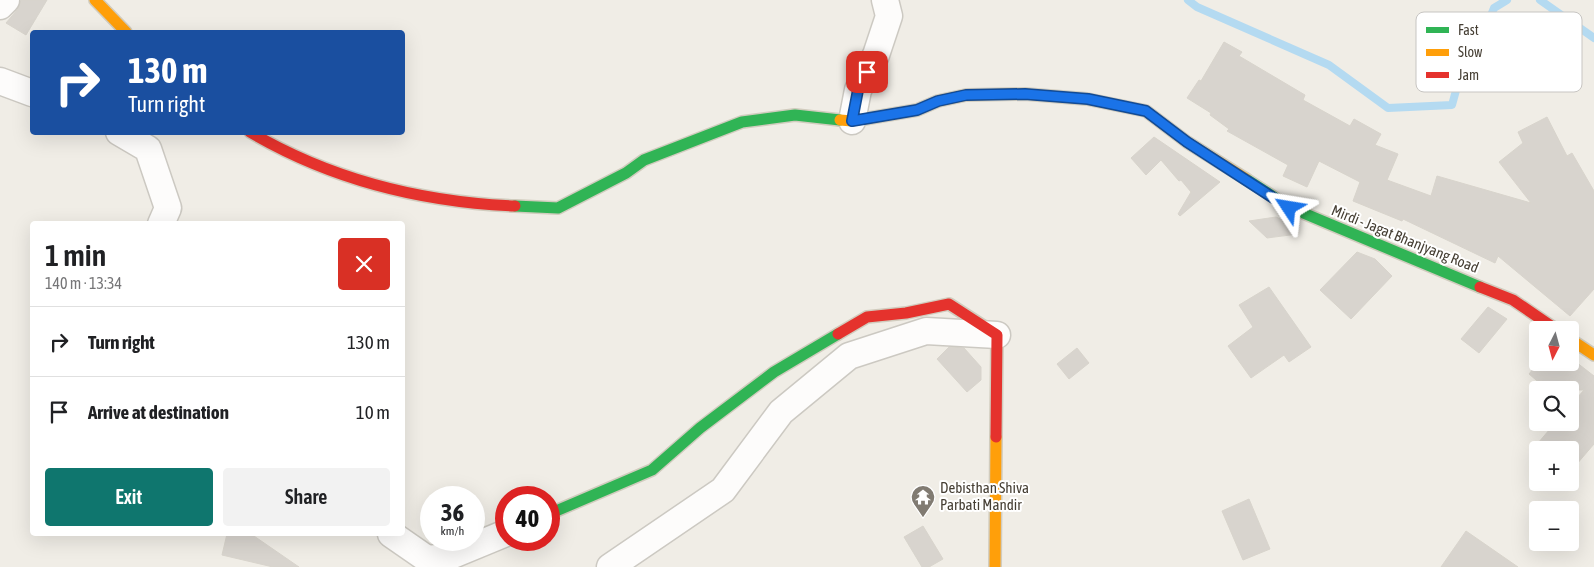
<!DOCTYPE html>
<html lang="en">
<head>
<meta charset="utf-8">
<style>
  body { margin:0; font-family:"Asap Condensed",sans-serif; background:#f2f2f2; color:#202124; height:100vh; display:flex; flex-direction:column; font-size:19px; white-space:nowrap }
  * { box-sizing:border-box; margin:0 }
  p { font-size:16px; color:#757577 }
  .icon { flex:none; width:28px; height:28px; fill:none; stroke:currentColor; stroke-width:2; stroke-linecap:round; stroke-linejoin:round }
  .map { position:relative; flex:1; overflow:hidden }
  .side { position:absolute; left:30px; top:221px; width:375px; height:315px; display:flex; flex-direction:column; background:#fff; border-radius:5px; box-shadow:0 5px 20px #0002 }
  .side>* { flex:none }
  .guide { position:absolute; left:30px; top:30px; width:375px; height:105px; border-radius:5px; box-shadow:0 5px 20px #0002; background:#1a4fa0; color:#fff; overflow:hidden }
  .needle { width:32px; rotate:186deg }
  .fabs { position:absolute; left:1529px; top:321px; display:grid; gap:10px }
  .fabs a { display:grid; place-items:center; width:50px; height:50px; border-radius:5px; background:#fff; box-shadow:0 5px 20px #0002; font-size:25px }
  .speed { position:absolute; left:420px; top:486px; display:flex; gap:10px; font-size:25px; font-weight:700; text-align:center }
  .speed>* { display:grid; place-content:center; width:65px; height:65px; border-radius:50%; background:#fff; box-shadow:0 5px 20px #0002; line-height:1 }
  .speed small { font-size:12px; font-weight:400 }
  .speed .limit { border:8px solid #d22; background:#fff; color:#111 }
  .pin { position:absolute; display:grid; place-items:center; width:42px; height:42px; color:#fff; margin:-21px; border-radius:10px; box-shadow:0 2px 8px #0006 }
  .me { position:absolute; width:55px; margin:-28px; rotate:303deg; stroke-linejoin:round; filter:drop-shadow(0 0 4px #0008) }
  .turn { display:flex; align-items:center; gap:18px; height:105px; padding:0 15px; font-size:22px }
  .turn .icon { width:65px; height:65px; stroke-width:2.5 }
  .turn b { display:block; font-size:35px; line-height:42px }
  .round { display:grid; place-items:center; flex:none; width:52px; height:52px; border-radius:5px; background:#f2f2f2 }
  .head { display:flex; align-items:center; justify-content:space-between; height:85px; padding:0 15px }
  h1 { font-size:30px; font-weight:600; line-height:38px }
  .button { display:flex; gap:10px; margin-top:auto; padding:10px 15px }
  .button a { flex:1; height:58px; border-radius:5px; background:#0f766e; color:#fff; font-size:20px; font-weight:600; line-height:58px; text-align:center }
  .button a+a { background:#f2f2f2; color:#202124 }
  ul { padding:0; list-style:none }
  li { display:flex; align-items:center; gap:15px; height:70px; padding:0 15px; border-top:1px solid #e0e0e0 }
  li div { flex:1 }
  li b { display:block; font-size:19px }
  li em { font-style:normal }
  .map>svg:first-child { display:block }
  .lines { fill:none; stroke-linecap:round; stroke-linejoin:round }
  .stream { stroke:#b4daf1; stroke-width:8 }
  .building { fill:#d8d4ce; stroke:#d8d4cc }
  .street-casing { stroke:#ccc9c2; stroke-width:29 }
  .fast-casing { stroke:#d1ccbe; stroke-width:14 }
  .slow-casing { stroke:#d1ccbe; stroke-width:14 }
  .jam-casing { stroke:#d1ccbe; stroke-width:14 }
  .street { stroke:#fdfcfb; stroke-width:26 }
  .fast { stroke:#30b455; stroke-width:11 }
  .slow { stroke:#ff9f0a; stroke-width:11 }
  .jam { stroke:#e5322d; stroke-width:11 }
  .route-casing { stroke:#114b97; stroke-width:12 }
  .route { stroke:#1a73e8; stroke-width:9 }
  .labels { text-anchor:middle; stroke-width:4; stroke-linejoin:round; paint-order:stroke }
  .street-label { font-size:15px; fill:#453e33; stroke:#fff }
  .poi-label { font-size:15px; fill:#453e33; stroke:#fff; text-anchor:start }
  .key { fill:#fff; stroke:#c7c5c2; stroke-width:1 }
  .key-label { font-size:14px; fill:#453e33 }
</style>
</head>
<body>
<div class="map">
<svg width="1594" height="567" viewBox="0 0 1594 567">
  <rect width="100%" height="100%" fill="#f0ede6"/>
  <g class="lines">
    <g class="stream">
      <polyline points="1188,0 1197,7 1329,65 1388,108 1452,105 1463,65 1482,37 1494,8 1507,0"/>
      <polyline points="1540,0 1594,38"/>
    </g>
  </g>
  <g class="building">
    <polygon points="21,0 47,0 26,35 6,23 17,10"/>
    <polygon points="1224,42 1242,52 1239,56 1305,95 1303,100 1350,126 1354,119 1381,134 1375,145 1398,154 1387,180 1431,196 1437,176 1531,203 1499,162 1523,143 1518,132 1547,117 1567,156 1572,153 1594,191 1594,289 1570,316 1498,256 1495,263 1403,219 1402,221 1353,201 1360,182 1319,161 1307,187 1283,176 1288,165 1227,131 1229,129 1210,115 1211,113 1187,98 1199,80 1201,81"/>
    <polygon points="1154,137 1220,182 1180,216 1178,214 1191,192 1181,180 1179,181 1161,160 1146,175 1131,158"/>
    <polygon points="1276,217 1297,227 1298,234 1267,238 1249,221"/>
    <polygon points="1357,252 1375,259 1392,276 1351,319 1320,290"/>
    <polygon points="1269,287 1311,347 1289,362 1284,355 1251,378 1228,346 1253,327 1239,305"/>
    <polygon points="1488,307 1507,319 1479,353 1461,339"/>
    <polygon points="949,347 964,348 981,367 981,380 967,392 937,359"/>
    <polygon points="1077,348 1089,363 1069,379 1057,364"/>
    <polygon points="1539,362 1576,362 1594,376 1594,444 1570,472 1570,450 1538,450 1538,454 1532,450 1556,422 1570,422 1570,406 1584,390 1548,390 1529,374"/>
    <polygon points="1249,499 1270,549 1243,560 1222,511"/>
    <polygon points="923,526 943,559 929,567 922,567 904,537"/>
    <polygon points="1466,531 1518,567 1441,567"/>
    <polygon points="227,534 254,536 299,567 273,567 222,555"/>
  </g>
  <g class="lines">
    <g class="street-casing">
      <g id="street">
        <polyline points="0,6 6,0"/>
        <polyline points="0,81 32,93"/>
        <polyline points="852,121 858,90 876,55 889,16 885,0"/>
        <polyline points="119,132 148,149 168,208 161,224"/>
        <polyline points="391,534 427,559 448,557 506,533"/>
        <polyline points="610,567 723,490 781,412 849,356 926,331 997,335"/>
      </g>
    </g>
    <g class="fast-casing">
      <g id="fast">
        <polyline points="1246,179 1289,207 1480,287"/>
        <polyline points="515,206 558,208 626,173 644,160 742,122 795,115 840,120"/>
        <polyline points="549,514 652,470 700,428 774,372 838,334"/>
      </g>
    </g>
    <g class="slow-casing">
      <g id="slow">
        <polyline points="95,0 126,32"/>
        <polyline points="840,120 852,121 917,110 938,101 966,95 1025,94 1087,99 1146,111 1187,142 1246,179"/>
        <polyline points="1570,339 1594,355"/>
        <polyline points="995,567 996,437"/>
      </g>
    </g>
    <g class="jam-casing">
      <g id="jam">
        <path d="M250 132C330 179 422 202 515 206"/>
        <polyline points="1480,287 1513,300 1557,330"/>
        <polyline points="838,334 867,317 906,313 949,304 997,335 996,437"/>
      </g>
    </g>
    <use href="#street" class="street"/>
    <use href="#fast" class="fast"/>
    <use href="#slow" class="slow"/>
    <use href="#jam" class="jam"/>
  </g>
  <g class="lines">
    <g class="route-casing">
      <polyline id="route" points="867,72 858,90 852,121 917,110 938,101 966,95 1025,94 1088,99 1146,111 1187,142 1289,208"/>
    </g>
    <use href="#route" class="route"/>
  </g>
  <defs>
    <g id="temple-pin" transform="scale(1.25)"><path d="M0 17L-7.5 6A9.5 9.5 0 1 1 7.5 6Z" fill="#817b72" stroke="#fff"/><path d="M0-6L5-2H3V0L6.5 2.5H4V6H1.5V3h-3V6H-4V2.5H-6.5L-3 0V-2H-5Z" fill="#fff"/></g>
  </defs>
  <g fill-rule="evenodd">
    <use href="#temple-pin" x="923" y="497"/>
  </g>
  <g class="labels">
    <g class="street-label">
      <text transform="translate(1405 239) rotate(22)" y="5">Mirdi - Jagat Bhanjyang Road</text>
    </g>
    <g class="poi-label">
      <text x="940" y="493">Debisthan Shiva<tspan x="940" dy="17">Parbati Mandir</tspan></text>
    </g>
  </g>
  <rect x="1416" y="12" width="166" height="80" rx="8" class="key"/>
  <rect x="1426" y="27" width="23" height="6" fill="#30b455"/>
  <rect x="1426" y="49" width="23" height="7" fill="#ff9f0a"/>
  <rect x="1426" y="72" width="23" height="6" fill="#e5322d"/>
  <g class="key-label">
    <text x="1458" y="35">Fast</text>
    <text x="1458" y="57">Slow</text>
    <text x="1458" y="80">Jam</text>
  </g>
</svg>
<div class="fabs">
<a><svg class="needle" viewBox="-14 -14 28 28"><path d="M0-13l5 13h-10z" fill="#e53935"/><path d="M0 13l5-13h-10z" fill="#757577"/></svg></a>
<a><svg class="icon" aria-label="search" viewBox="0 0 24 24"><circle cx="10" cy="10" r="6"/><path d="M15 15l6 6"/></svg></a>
<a>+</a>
<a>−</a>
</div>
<div class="speed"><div>36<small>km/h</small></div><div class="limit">40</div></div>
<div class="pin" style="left:867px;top:72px;background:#d93025"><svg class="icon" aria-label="arrive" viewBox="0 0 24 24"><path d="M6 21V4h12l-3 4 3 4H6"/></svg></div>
<svg class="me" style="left:1289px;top:208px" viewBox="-20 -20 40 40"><path d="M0-17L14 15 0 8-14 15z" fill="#1a73e8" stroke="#fff" stroke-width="4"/></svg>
<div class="guide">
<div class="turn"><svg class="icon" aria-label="right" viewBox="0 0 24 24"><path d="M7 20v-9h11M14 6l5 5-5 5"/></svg><div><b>130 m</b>Turn right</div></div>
</div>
<section class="side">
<div class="head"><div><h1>1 min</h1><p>140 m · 13:34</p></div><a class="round" style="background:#d93025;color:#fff"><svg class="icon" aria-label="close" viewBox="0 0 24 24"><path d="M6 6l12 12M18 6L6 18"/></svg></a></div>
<ul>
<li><svg class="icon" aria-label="right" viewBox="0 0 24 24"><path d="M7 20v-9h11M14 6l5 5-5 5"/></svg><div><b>Turn right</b></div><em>130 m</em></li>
<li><svg class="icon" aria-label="arrive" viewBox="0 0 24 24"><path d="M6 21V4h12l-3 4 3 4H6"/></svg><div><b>Arrive at destination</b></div><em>10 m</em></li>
</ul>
<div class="button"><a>Exit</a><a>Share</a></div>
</section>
</div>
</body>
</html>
